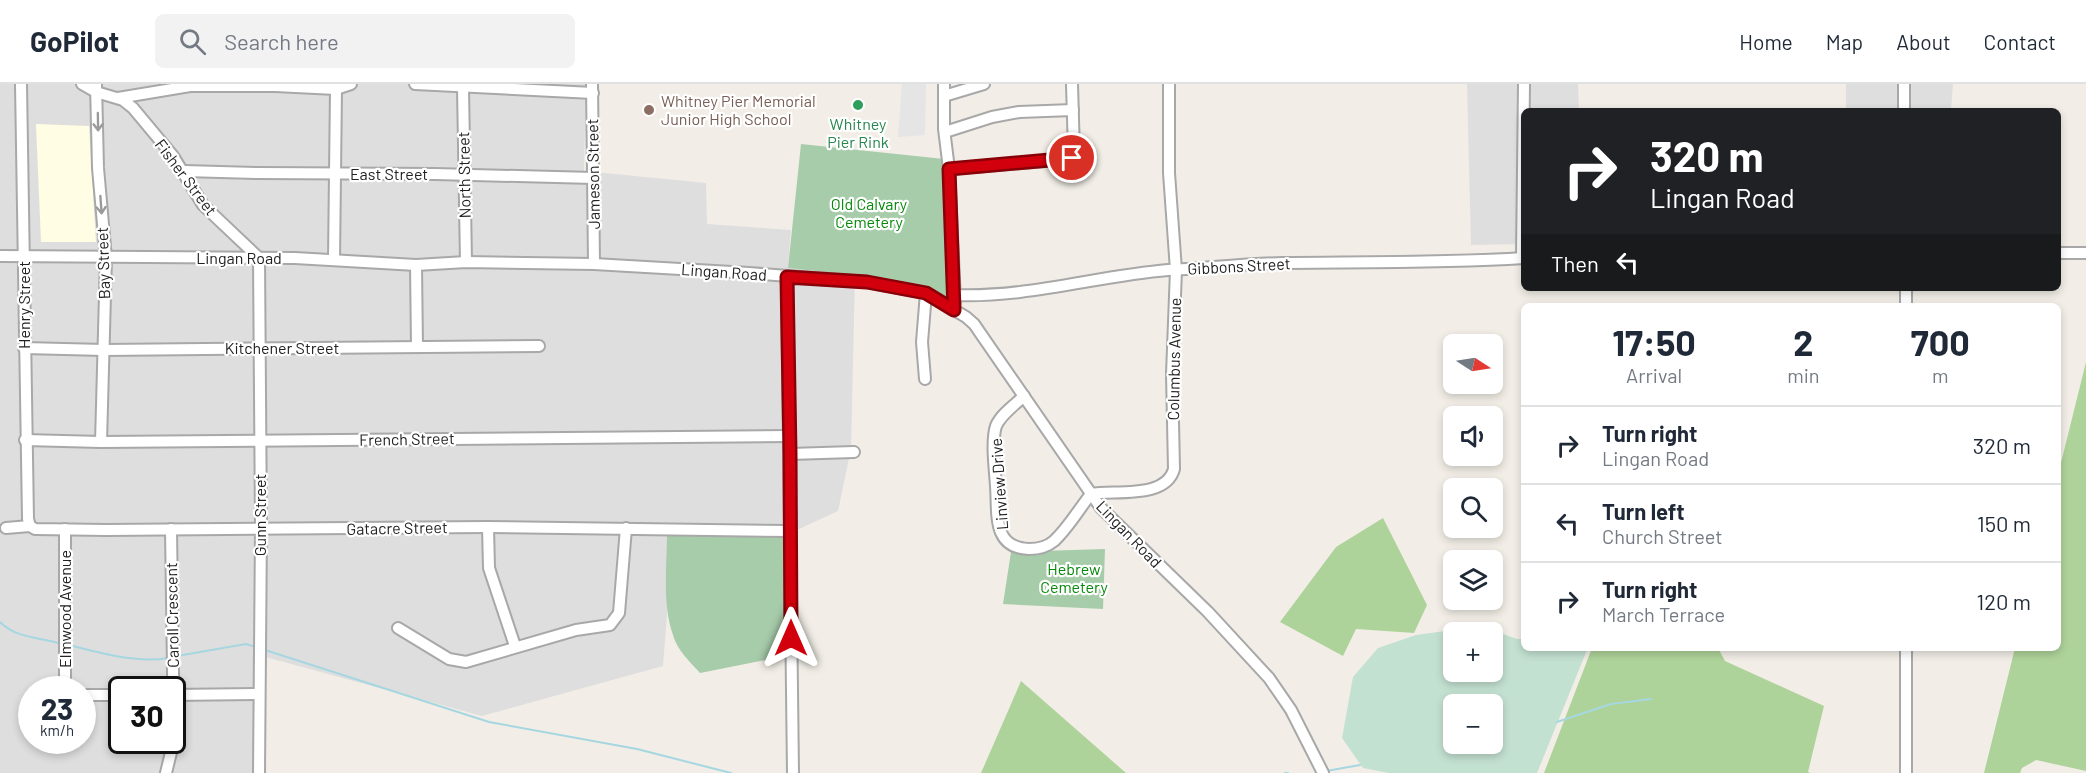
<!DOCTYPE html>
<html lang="en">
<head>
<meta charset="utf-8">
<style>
  body { margin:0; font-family:Barlow,sans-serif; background:#f2f2f3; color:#1f2937; height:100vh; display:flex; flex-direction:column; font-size:22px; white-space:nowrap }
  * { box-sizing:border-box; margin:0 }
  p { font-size:20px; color:#747a83 }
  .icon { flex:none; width:33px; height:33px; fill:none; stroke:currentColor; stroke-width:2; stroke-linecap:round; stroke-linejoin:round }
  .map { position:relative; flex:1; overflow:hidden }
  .side { position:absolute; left:1521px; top:219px; width:540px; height:348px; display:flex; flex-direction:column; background:#fff; border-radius:9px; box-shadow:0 3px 9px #0003 }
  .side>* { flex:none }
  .top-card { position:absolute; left:1521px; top:24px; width:540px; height:183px; border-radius:9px; box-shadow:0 3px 9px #0003; background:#202124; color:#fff; overflow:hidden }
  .needle { width:39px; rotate:102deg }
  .tools { position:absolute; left:1443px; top:250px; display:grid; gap:12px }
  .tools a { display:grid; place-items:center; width:60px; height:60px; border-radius:9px; background:#fff; box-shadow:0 3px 9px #0003; font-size:30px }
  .speed { position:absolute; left:18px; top:592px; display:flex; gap:12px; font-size:30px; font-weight:700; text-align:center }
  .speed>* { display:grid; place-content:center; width:78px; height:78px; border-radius:50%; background:#fff; box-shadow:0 3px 9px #0003; line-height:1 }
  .speed small { font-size:15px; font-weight:400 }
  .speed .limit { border:3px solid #111; border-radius:9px; background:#fff; color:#111 }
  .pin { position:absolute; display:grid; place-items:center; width:51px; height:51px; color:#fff; margin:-26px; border:3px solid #fff; border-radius:50%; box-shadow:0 2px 6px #0007 }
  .me { position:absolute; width:66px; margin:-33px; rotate:0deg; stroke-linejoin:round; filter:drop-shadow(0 0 4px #0008) }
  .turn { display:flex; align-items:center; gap:21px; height:126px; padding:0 30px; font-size:27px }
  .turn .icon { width:78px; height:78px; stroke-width:2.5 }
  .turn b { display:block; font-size:42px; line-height:51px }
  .then { display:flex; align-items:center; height:57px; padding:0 30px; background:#0003; gap:12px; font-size:22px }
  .eta { display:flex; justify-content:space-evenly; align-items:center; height:102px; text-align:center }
  .eta b { font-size:36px; font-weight:700; line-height:42px }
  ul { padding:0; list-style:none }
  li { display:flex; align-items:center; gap:18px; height:78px; padding:0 30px; border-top:2px solid #e0e1e3 }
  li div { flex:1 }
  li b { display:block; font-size:22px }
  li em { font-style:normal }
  header { display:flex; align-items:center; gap:36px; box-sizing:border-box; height:84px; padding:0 30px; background:#fff; border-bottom:2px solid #e0e1e3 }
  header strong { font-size:28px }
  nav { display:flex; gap:33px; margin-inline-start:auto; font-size:21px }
  .search { width:420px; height:54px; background:#f2f2f3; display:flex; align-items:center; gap:15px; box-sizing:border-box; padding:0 21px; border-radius:9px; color:#747a83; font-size:22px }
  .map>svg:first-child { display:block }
  .residential { fill:#dfdede; fill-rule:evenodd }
  .education { fill:#fffde3 }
  .forest { fill:#aed39a }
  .wetland { fill:#c3e1d1; fill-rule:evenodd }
  .cemetery { fill:#a7ccaa }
  .parking { fill:#e5e5e5 }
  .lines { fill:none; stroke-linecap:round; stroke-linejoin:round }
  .stream { stroke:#a6d7e1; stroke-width:2 }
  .minor-casing { stroke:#a8a8a8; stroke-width:14 }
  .minor { stroke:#fff; stroke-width:10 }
  .oneway { stroke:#9b9b9b }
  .route-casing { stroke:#880008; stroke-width:15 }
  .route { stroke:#d2000c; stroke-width:10 }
  .leisure-dot { fill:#2e9e5b; stroke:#fff; stroke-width:2 }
  .education-dot { fill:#8d6e63; stroke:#fff; stroke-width:2 }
  .labels { text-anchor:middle; stroke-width:4.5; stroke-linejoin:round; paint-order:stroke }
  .education-label { font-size:16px; fill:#785e54; stroke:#fff; text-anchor:start }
  .leisure-label { font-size:16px; fill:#27864d; stroke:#fff }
  .street-label { font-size:16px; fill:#212121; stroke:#fff }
  .park-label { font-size:16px; fill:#068809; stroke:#fff }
</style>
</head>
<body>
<header>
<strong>GoPilot</strong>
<div class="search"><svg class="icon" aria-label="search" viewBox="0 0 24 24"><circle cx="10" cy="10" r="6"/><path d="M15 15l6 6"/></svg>Search here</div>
<nav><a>Home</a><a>Map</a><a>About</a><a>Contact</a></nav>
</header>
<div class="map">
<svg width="2086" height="689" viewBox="0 0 2086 689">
  <rect width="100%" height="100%" fill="#f2eee7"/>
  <g class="residential">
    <path d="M0 0H586L584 87 706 99 707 140 791 146 788 184 855 190 851 365 838 427 784 452 667 449V530L663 582 482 632 258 571 254 689H0ZM32 606H82V657H32ZM122 606H172V657H122Z"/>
    <polygon points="1467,0 1578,0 1579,27 1524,27 1524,160 1471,161"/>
    <polygon points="1846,0 1953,0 1951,27 1846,27"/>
  </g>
  <polygon class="education" points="36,40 89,42 96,158 41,158"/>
  <g class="forest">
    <polygon points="2086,278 2086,687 2036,676 2022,684 2020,689 1984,689 2015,564 2058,564 2058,391"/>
    <polygon points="1383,434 1427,521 1414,549 1356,545 1343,572 1280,538 1336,463"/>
    <polygon points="1592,564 1718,564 1725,577 1824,622 1808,688 1811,689 1544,689"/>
    <polygon points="1021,597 1126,689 981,689"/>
  </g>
  <path class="wetland" d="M1480 542 1517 555H1524V564H1582L1587 566 1537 689H1389L1363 684 1342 654 1353 593 1378 564 1416 551ZM1454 549H1492V588H1454ZM1454 621H1492V660H1454Z"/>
  <g class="cemetery">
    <polygon points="801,60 944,75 948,221 924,207 890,195 788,184"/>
    <path d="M667 449 784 452 786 572 700 589C690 578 677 566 673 551 662 520 667 482 667 449Z"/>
    <polygon points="1105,465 1103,525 1003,520 1011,468"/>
  </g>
  <polygon class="parking" points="902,0 926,0 925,51 898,53"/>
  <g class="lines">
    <g class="stream">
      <path d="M0 538C17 555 40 553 62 560"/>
      <path d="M68 561C99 568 136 580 168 574"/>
      <polyline points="265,566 489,638 637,665 731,689"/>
      <polyline points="177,572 246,560 256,563"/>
      <polyline points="1557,638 1611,620 1651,615"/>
      <polyline points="1326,687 1360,681"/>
      <polyline points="1285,689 1288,689"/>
    </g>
    <g class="minor-casing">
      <g id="minor">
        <polyline points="21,0 28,435 30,442"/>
        <polyline points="82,0 96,8 123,16 133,24 173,72 203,121 259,174"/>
        <polyline points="96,0 98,84 106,174 101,358"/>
        <polyline points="415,0 593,9"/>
        <polyline points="592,0 594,180"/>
        <polyline points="944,0 944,45 949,85 955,218"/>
        <polyline points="1904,0 1904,27"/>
        <polyline points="463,4 466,178"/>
        <polyline points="944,12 984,0"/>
        <polyline points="118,14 190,2 275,2 336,5 351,0"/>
        <polyline points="945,48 992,33 1019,28 1073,26"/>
        <polyline points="949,85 1070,75 1074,69 1072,0"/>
        <polyline points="184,87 258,89 435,90 594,94"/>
        <polyline points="2058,169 2086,169"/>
        <polyline points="0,172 295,174 416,181 466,178 594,180 749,189 867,198 926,209 966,233 974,240 1101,424 1208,528 1269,594 1291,626 1323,689"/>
        <polyline points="1522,174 1524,0"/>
        <polyline points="334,176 336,5"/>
        <polyline points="416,181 417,263"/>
        <polyline points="787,193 793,689"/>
        <polyline points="1906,204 1906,222"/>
        <path d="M955 211C1026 214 1097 192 1168 186 1206 184 1244 180 1282 179 1363 178 1443 179 1524 174"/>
        <polyline points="24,264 104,266 539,262"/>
        <polyline points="925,295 922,258 926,209"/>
        <path d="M1024 312C1015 321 1001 330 996 342 991 357 995 386 996 402 998 430 992 464 1029 465 1038 465 1047 463 1054 457 1068 444 1079 425 1091 410"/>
        <polyline points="25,356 101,358 790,352"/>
        <polyline points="790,370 854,368"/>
        <path d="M1091 410C1116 406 1166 415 1174 385L1172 290 1176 186 1169 89V0"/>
        <polyline points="488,443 489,484 515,562"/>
        <polyline points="6,444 30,442 35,445 106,446 488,443 790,447"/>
        <polyline points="65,445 65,606"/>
        <polyline points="398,544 449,575 466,578 576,546 610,541 619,529 626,444"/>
        <polyline points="82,611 122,611"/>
        <polyline points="172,611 258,610"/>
        <polyline points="166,689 174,656 171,445"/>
        <polyline points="259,689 261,445 259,174"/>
        <polyline points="1906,689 1906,564"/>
      </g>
    </g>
    <use href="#minor" class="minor"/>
  </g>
  <defs><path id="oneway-shaft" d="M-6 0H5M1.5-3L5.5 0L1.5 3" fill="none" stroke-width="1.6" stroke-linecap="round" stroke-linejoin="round" transform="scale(1.5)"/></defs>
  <g class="oneway">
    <use href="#oneway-shaft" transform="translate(98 38) rotate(89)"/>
    <use href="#oneway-shaft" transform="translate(101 121) rotate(86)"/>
  </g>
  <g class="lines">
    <g class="route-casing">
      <polyline id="route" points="791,554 790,370 787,193 867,198 926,209 954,226 949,85 1072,74"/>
    </g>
    <use href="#route" class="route"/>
  </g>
  <circle class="leisure-dot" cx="858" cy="21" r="6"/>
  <circle class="education-dot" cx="649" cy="26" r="6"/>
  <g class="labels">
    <g class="education-label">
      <text x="661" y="23">Whitney Pier Memorial<tspan x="661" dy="18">Junior High School</tspan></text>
    </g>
    <g class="leisure-label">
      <text x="858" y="46">Whitney<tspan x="858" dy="18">Pier Rink</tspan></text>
    </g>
    <g class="street-label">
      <text x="389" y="96">East Street</text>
      <text transform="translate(593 90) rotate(-91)" y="6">Jameson Street</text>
      <text transform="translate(464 91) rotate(-91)" y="6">North Street</text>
      <text transform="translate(186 93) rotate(53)" y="6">Fisher Street</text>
      <text x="239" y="180">Lingan Road</text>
      <text transform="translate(103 179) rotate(-92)" y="6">Bay Street</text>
      <text transform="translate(1239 182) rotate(-3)" y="6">Gibbons Street</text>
      <text transform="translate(724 188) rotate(4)" y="6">Lingan Road</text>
      <text transform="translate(24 221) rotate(-90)" y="6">Henry Street</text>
      <text x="282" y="270">Kitchener Street</text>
      <text transform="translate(1174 275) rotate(-89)" y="6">Columbus Avenue</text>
      <text transform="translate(407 355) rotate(-1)" y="6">French Street</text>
      <text transform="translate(999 400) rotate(-94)" y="6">Linview Drive</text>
      <text transform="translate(260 431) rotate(-90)" y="6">Gunn Street</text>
      <text transform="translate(397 444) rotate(-1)" y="6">Gatacre Street</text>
      <text transform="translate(1129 450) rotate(46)" y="6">Lingan Road</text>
      <text transform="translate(65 525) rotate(-90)" y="6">Elmwood Avenue</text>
      <text transform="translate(172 531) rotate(-91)" y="6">Caroll Crescent</text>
    </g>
    <g class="park-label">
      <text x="869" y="126">Old Calvary<tspan x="869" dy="18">Cemetery</tspan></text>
      <text x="1074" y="491">Hebrew<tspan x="1074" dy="18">Cemetery</tspan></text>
    </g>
  </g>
</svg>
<div class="tools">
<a><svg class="needle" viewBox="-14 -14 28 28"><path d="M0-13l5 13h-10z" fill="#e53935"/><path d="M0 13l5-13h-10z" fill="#747a83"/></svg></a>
<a><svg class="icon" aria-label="sound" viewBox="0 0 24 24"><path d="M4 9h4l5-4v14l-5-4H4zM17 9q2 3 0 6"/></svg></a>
<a><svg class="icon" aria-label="search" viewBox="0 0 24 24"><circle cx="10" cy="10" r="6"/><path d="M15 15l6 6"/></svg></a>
<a><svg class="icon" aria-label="layers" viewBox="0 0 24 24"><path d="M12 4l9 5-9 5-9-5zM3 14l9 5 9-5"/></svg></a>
<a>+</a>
<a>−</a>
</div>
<div class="speed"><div>23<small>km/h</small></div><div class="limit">30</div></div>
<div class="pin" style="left:1072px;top:74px;background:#d93025"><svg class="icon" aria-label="arrive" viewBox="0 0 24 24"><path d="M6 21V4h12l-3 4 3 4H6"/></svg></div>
<svg class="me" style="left:791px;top:554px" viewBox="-20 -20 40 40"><path d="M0-17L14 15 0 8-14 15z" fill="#d2000c" stroke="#fff" stroke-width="4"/></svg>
<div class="top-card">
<div class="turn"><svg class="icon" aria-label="right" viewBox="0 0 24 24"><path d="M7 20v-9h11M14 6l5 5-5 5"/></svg><div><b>320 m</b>Lingan Road</div></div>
<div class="then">Then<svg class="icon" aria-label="left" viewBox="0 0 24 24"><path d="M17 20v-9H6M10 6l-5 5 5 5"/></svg></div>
</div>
<section class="side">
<div class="eta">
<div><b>17:50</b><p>Arrival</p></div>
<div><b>2</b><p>min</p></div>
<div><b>700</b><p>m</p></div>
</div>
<ul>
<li><svg class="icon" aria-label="right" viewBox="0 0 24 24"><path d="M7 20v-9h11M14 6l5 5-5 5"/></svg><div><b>Turn right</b><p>Lingan Road</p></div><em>320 m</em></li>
<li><svg class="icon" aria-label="left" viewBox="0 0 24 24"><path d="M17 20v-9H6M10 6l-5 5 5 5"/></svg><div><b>Turn left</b><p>Church Street</p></div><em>150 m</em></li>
<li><svg class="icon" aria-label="right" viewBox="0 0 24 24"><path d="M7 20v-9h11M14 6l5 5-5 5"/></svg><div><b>Turn right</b><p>March Terrace</p></div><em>120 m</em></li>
</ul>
</section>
</div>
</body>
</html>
